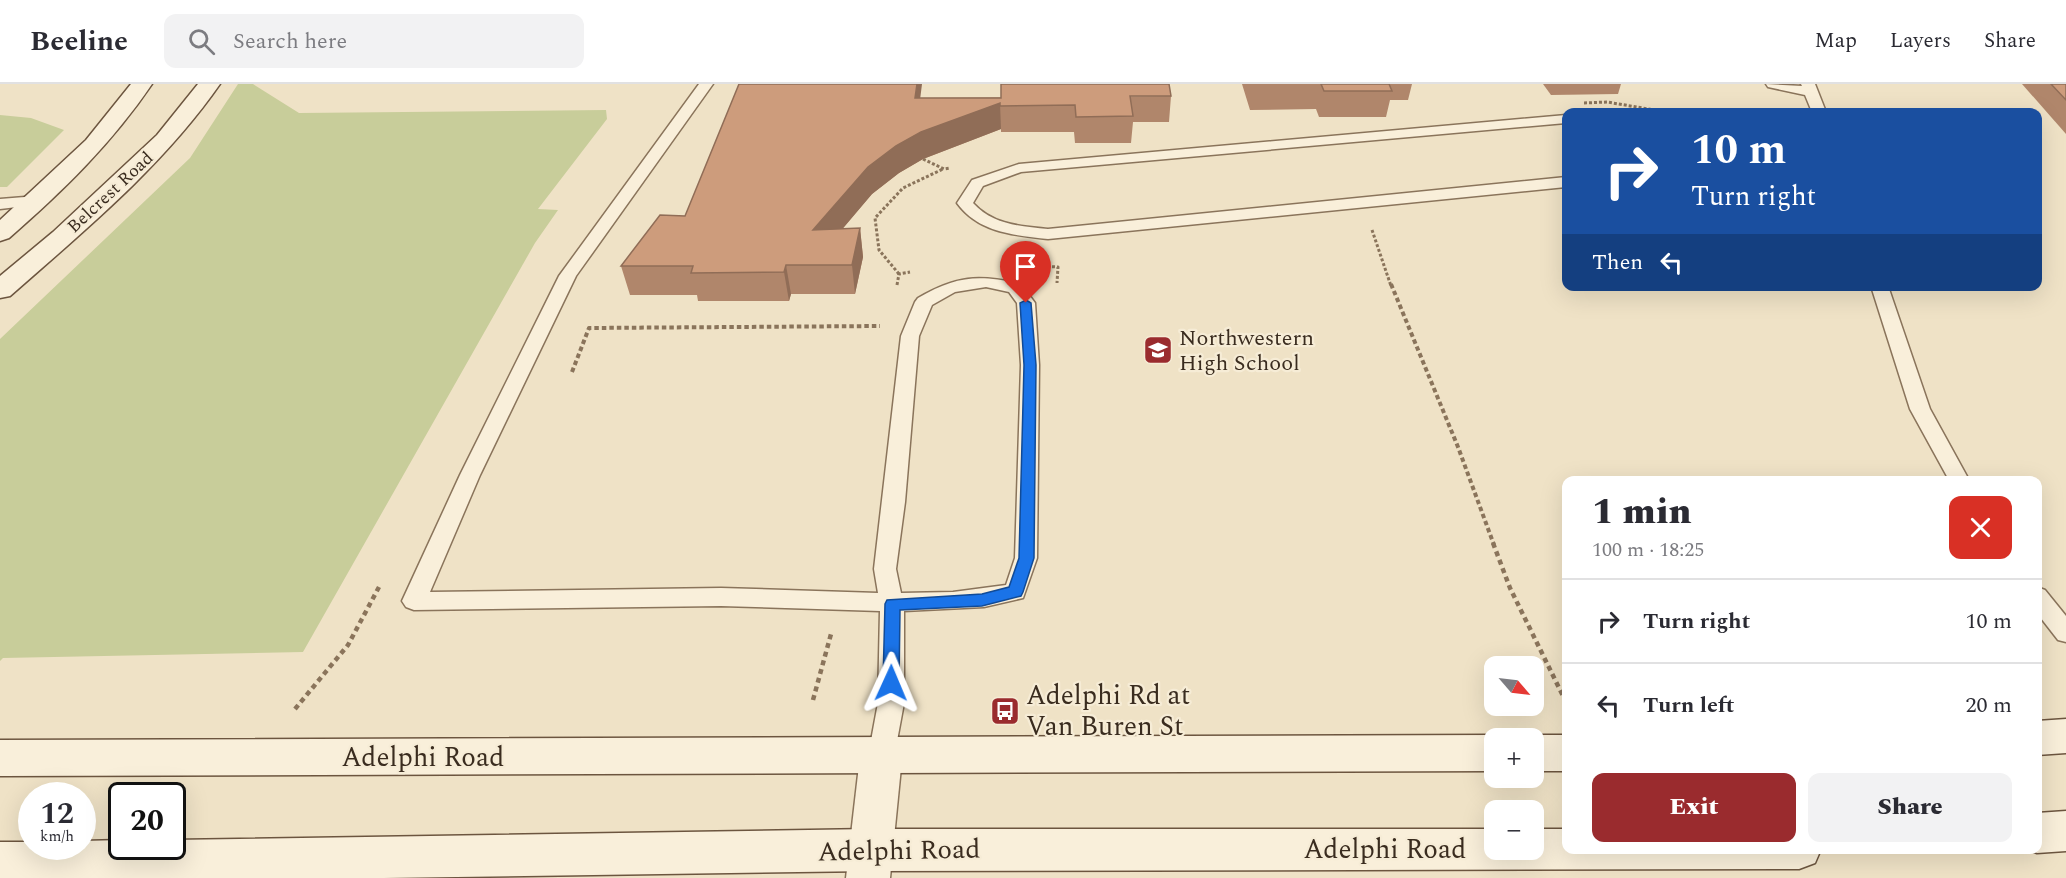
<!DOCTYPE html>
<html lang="en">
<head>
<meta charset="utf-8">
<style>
  body { margin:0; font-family:Spectral,serif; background:#f2f2f3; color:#2b2b33; height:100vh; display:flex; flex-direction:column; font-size:22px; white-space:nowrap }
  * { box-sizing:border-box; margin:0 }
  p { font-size:20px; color:#7c7c81 }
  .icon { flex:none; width:33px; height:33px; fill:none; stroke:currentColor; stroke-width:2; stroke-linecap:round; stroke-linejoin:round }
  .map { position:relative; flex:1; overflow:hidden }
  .details { position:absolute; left:1562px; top:392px; width:480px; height:378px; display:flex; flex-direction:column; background:#fff; border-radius:12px; box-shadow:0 6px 24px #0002 }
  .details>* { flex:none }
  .guide { position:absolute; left:1562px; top:24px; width:480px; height:183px; border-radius:12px; box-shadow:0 6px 24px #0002; background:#1a4fa0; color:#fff; overflow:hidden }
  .needle { width:39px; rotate:118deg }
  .buttons { position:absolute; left:1484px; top:572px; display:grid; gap:12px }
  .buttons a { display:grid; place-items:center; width:60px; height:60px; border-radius:12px; background:#fff; box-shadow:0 6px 24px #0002; font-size:30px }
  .speed { position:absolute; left:18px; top:698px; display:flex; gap:12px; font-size:30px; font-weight:700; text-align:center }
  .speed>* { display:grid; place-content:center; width:78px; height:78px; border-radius:50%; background:#fff; box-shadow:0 6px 24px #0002; line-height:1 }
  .speed small { font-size:15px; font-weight:400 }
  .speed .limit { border:3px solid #111; border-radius:9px; background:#fff; color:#111 }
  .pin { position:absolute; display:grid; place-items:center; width:51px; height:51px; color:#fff; margin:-62px -26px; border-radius:50% 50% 50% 0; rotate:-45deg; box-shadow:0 0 6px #0007 }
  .pin .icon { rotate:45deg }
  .me { position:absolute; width:66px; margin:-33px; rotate:1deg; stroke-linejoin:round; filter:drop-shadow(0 0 4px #0008) }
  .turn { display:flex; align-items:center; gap:21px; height:126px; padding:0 30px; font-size:27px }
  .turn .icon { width:78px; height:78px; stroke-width:2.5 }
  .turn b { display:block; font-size:42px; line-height:51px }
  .then { display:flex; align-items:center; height:57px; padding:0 30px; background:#0003; gap:12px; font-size:22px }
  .round { display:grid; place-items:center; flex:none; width:63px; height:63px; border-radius:12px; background:#f2f2f3 }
  .summary { display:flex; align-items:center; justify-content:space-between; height:102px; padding:0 30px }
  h1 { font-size:36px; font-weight:800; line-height:45px }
  .button { display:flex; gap:12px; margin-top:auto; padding:12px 30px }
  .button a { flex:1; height:69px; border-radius:12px; background:#9a2b2e; color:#fff; font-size:24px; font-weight:800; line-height:69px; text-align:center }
  .button a+a { background:#f2f2f3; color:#2b2b33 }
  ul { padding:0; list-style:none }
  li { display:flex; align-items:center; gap:18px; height:84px; padding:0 30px; border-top:2px solid #e1e1e2 }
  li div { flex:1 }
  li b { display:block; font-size:22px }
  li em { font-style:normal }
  header { display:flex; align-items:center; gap:36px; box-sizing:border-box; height:84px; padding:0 30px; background:#fff; border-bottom:2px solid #e1e1e2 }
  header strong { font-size:28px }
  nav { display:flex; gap:33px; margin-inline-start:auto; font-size:21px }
  .search { width:420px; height:54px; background:#f2f2f3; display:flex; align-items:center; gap:15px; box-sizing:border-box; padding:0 21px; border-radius:12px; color:#7c7c81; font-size:22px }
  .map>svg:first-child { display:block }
  .green { fill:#c8cd9a }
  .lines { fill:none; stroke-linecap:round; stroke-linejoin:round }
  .service-casing { stroke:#8a745b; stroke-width:3 }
  .minor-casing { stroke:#8a745b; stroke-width:3 }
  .secondary-casing { stroke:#6c553f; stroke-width:3 }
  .path-far2 { stroke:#8a745b; stroke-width:3; stroke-dasharray:3 2; stroke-linecap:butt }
  .path-far1 { stroke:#8a745b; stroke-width:4; stroke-dasharray:4.5 3; stroke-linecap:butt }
  .path { stroke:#8a745b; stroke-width:4.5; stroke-dasharray:5 4; stroke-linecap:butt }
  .service { fill:#f9efda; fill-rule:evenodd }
  .minor { fill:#f9efda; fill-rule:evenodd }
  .secondary { fill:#f9efda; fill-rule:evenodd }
  .wall { fill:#b0866b }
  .shaded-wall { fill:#906d57 }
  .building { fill:#cd9c7c; stroke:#906d57; stroke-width:1.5 }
  .route { fill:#1a73e8; stroke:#114b97; stroke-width:1.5 }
  .labels { text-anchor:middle; stroke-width:4.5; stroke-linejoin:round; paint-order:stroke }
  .far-street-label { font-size:18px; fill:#3a2c1f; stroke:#f6ecd6 }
  .poi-label { font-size:22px; fill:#3a2c1f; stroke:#f6ecd6; text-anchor:start }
  .near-poi-label { font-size:27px; fill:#3a2c1f; stroke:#f6ecd6; text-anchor:start }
  .near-street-label { font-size:27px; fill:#3a2c1f; stroke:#f6ecd6 }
</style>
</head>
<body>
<header>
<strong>Beeline</strong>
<div class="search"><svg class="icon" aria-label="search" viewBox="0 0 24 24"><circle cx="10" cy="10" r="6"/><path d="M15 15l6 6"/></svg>Search here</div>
<nav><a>Map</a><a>Layers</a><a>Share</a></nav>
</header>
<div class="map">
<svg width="2066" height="794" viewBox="0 0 2066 794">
  <rect width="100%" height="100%" fill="#efe2c6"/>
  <g class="green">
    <polygon points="238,0 253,0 299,29 606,26 607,35 538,125 558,126 535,159 303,568 3,574 0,577 0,255 190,74"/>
    <polygon points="0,31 31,34 64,46 7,103 0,103"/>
  </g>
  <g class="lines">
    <g class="service-casing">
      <g id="service">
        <path d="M699 0H713L576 192 480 391 430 508 721 504 878 509 874 485 901 252 915 218 918 214C956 192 978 190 1021 200L1035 219 1039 281 1037 474 1023 514 984 523 904 527V619L894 673 890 681 881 684 872 681 868 673 878 619 880 527 721 522 414 526 406 523 402 517 460 391 559 192ZM986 203 1009 208 1017 219 1021 281 1015 474 1006 501 953 508 901 509 896 485 905 418 919 252 932 221 955 208Z"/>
        <polygon points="1766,0 1802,2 1801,0 1815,0 1826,28 1812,28 1805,11 1768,3"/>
        <path d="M1566 31V39L1021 88 983 102 973 119C993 141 1020 142 1048 145L1566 93V103L1048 155C1014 151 979 149 957 119L972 96 1019 80Z"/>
        <polygon points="37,112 43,114 45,117 43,120 0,125 0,115"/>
        <polygon points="1871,202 1888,202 1930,325 1969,396 1949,396 1910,325"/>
        <polygon points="2037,503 2045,506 2066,532 2066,558 2058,556 2037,529"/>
      </g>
    </g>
    <g class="minor-casing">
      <polygon id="minor" points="881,655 896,660 902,673 890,794 846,794 860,673 866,660"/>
    </g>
    <g class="secondary-casing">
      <g id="secondary">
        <path d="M131 0H152C112 59 63 107 9 154L0 157V136L86 56Z"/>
        <path d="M198 0H220C163 82 84 147 10 212L0 214V192L53 148 157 51Z"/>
        <polygon points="2066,635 2066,669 2037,671 2037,637"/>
        <polygon points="1494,651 1502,654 1494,654 1494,687 0,692 0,656"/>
        <polygon points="1533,651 1566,651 1566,687 1533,687 1533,654 1525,654"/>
        <polygon points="2066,727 2066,767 2037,769 2026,765 2037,765 2037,729"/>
        <polygon points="871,745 1494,745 1494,765 1533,765 1533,745 1566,745 1566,765 1821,765 1815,779 1799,785 871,787 384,794 0,794 0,758 32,758 32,762 82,762 82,757 122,756 122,762 172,762 172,756"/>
      </g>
    </g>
    <g class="path-far2">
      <polyline points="1584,19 1607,18 1666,28"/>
      <polyline points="923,75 944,85 950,84"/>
      <polyline points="1372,146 1391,202"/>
      <polyline points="1037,182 1058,183 1057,199"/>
      <polyline points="899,190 879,166 875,134 903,104 943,85"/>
      <polyline points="897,201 899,190 910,188"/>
    </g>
    <g class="path-far1">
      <polyline points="1391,200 1458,363 1494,461"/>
      <polyline points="572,288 589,244 880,242"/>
    </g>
    <g class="path">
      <polyline points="1493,459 1510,504 1566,618"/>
      <polyline points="813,616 831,550"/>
      <polyline points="295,625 348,561 379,503"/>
    </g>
    <use href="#service" class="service"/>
    <use href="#minor" class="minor"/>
    <use href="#secondary" class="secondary"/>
  </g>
  <g class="wall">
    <polygon points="1242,0 1412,0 1408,16 1390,16 1386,33 1319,33 1316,25 1250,26"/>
    <polygon points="1543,0 1621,0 1618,10 1551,11"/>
    <polygon points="2022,0 2066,0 2066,50"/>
    <polygon points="1171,12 1169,38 1133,38 1131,59 1075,59 1074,48 1001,48 1001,45 923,75 899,89 872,110 842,145 860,144 863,173 855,210 791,210 789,217 698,217 697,211 630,211 621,182 685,132 920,14"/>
  </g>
  <g class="shaded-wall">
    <polygon points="917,0 922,0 917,40 915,14"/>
    <polygon points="1000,19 1001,45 923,75 899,89 872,110 818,174 813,146 868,83 896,62 921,48"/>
    <polygon points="860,144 863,173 855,210 852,181"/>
    <polygon points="786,181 791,210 789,217 784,188"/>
  </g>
  <g class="building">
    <polygon points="739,0 917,0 915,14 1001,14 1001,0 1169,0 1171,12 1130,12 1133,32 1076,33 1075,21 1000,22 1000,19 921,48 896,62 868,83 813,146 860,144 852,181 786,181 784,188 691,189 693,182 621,182 660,131 685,132"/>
    <polygon points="1321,0 1389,0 1392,7 1324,7"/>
    <polygon points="2051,0 2066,0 2066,16"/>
  </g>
  <polygon class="route" points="1026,216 1031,219 1036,281 1034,474 1023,508 1021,512 982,522 900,526 899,599 897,604 891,606 886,604 883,599 885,520 887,516 982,510 1009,503 1019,474 1024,281 1020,219"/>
  <defs>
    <g id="school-square" transform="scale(1.5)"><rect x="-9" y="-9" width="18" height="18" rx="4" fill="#9a2b2e" stroke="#f6ecd6"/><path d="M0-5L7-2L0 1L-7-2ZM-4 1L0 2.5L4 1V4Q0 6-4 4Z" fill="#fff"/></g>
    <g id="bus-square" transform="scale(1.5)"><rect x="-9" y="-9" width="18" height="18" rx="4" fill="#9a2b2e" stroke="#f6ecd6"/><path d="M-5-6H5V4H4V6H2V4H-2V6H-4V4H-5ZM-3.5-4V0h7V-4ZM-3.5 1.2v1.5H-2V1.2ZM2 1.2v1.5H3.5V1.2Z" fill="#fff"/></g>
  </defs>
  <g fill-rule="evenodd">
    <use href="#school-square" x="1158" y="266"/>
    <use href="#bus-square" x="1005" y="627"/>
  </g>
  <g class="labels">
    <g class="far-street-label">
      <text transform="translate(110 108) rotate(-43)" y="6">Belcrest Road</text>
    </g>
    <g class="poi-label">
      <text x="1179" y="261">Northwestern<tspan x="1179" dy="25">High School</tspan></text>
    </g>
    <g class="near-poi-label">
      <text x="1026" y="620">Adelphi Rd at<tspan x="1026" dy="31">Van Buren St</tspan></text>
    </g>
    <g class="near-street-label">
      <text x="423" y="682">Adelphi Road</text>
      <text x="1385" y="774">Adelphi Road</text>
      <text transform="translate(899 766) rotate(-1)" y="9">Adelphi Road</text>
    </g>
  </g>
</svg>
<div class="buttons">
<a><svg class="needle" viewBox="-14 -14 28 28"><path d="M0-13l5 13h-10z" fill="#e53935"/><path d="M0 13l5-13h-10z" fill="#7c7c81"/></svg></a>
<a>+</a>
<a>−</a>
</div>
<div class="speed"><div>12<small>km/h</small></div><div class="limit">20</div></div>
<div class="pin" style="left:1026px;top:219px;background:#d93025"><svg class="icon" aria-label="arrive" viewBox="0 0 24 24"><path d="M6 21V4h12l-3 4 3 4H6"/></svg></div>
<svg class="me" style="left:891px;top:599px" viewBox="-20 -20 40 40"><path d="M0-17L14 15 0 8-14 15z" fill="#1a73e8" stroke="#fff" stroke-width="4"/></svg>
<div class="guide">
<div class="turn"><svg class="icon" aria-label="right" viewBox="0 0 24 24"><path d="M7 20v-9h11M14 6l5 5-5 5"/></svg><div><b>10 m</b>Turn right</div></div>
<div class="then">Then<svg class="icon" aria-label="left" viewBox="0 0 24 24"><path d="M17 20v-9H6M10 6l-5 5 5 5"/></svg></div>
</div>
<section class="details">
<div class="summary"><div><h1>1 min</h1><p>100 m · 18:25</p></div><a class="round" style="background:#d93025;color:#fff"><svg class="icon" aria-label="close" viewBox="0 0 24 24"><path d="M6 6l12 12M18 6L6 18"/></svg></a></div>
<ul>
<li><svg class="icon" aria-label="right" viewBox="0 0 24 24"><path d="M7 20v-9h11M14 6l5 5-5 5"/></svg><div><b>Turn right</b></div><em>10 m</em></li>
<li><svg class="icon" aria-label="left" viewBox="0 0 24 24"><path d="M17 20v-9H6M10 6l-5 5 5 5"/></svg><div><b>Turn left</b></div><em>20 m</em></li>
</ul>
<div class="button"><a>Exit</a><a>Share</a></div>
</section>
</div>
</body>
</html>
